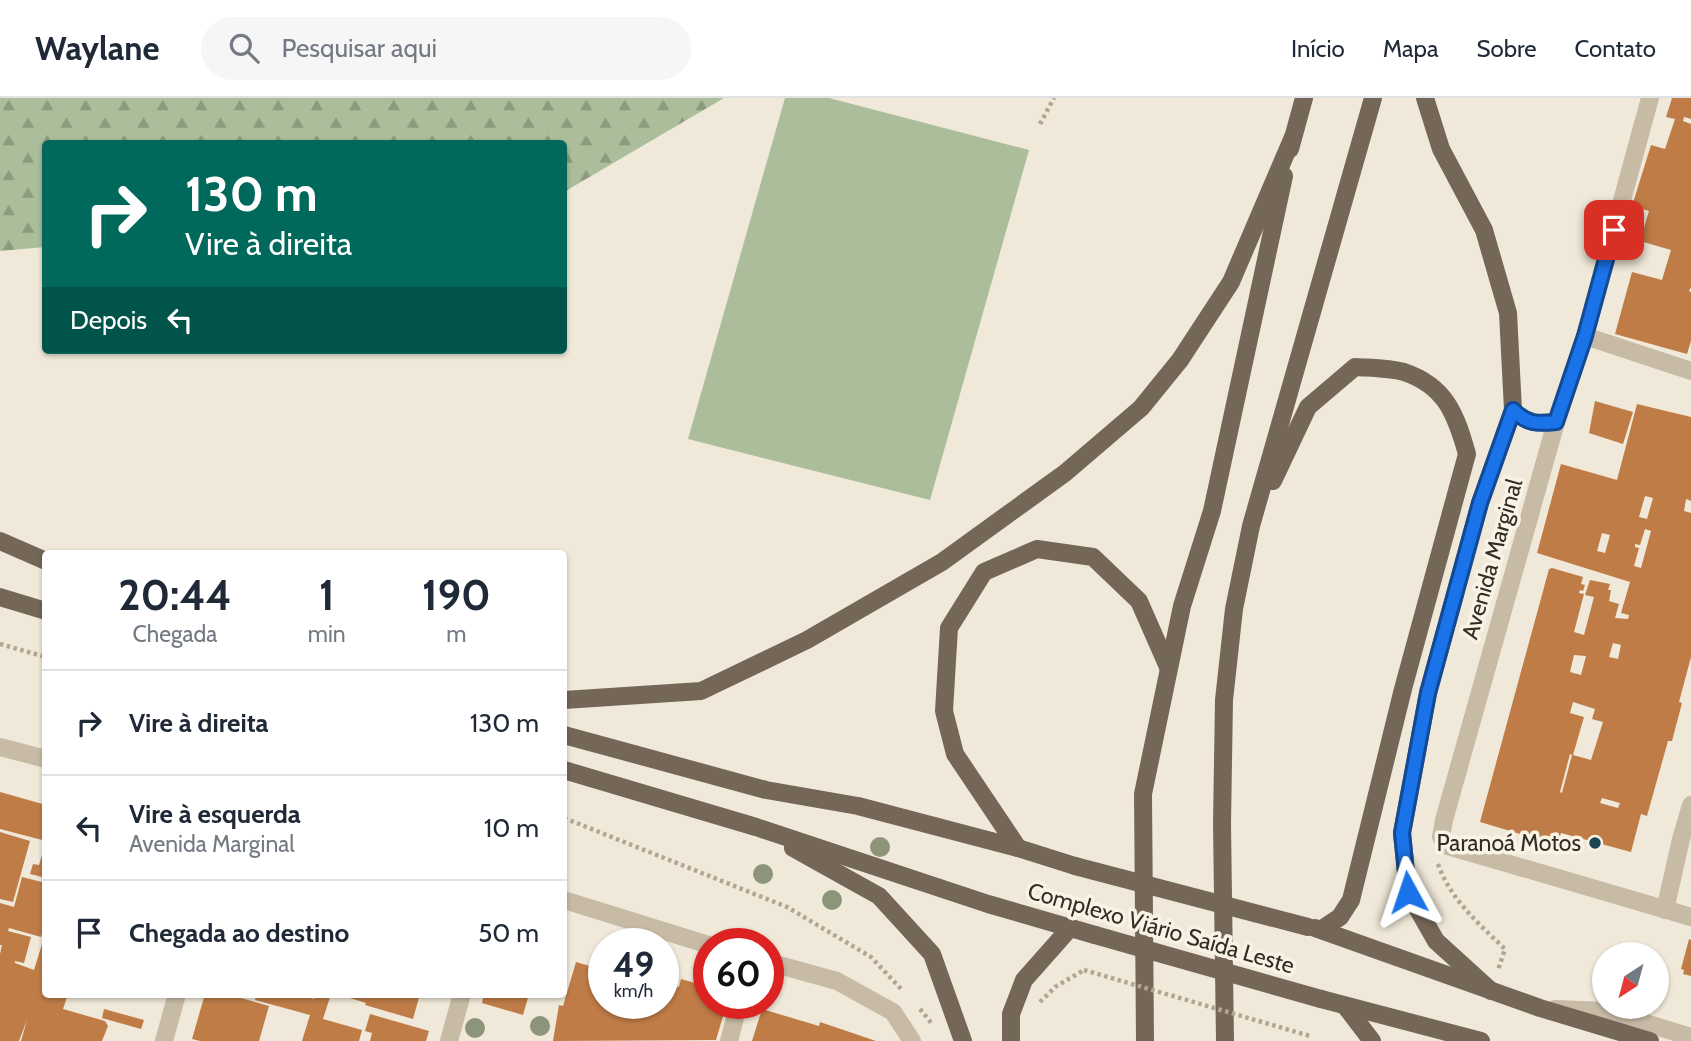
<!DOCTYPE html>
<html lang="pt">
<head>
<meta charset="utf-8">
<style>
  body { margin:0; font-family:Cabin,sans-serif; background:#f6f6f7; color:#1f2937; height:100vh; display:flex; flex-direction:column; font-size:26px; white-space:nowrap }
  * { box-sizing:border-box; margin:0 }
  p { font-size:23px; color:#747a83 }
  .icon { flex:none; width:38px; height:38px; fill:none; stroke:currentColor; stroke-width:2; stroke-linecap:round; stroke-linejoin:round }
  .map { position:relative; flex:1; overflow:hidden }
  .panel { position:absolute; left:42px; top:452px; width:525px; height:448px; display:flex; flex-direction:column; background:#fff; border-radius:7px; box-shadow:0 2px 5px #0004 }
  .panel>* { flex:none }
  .top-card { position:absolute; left:42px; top:42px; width:525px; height:214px; border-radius:7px; box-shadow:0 2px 5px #0004; background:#00695c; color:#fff; overflow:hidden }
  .needle { width:46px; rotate:216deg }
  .buttons { position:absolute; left:1592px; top:844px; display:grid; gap:14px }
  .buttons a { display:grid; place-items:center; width:77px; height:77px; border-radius:50%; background:#fff; box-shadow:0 2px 5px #0004; font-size:35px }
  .speed { position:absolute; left:588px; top:830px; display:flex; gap:14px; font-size:35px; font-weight:700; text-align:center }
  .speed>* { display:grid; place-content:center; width:91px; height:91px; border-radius:50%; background:#fff; box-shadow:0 2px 5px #0004; line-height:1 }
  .speed small { font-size:18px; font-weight:400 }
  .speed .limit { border:10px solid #d22; background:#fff; color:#111 }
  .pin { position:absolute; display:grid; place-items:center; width:60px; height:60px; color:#fff; margin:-30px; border-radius:14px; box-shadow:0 4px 10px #0006 }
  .me { position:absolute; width:77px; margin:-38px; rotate:355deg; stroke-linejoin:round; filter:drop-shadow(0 0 5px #0008) }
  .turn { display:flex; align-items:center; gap:24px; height:147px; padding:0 28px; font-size:32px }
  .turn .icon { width:91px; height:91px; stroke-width:2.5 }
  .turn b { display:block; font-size:49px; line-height:60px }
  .then { display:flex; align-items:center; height:66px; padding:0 28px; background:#0003; gap:14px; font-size:26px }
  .eta { display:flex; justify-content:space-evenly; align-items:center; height:119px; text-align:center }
  .eta b { font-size:42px; font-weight:700; line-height:49px }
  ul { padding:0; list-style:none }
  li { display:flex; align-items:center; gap:21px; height:105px; padding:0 28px; border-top:2px solid #e0e1e3 }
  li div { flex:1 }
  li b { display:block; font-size:26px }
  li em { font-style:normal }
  header { display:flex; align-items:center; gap:42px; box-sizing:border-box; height:98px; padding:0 35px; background:#fff; border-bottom:2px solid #e0e1e3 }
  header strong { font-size:33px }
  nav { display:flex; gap:38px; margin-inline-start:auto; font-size:24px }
  .search { width:490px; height:63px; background:#f6f6f7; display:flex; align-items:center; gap:18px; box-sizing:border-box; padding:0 24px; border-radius:38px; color:#747a83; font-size:26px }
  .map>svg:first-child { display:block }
  .forest { fill:url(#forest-firs) }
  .pitch { fill:#abbd9a }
  .building { fill:#bf7c47; fill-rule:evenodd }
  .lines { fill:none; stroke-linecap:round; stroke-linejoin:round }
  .path { stroke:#b2a690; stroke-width:4.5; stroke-dasharray:3.5 3.5; stroke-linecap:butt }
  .minor { stroke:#c7bba6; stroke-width:18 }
  .major { stroke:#746758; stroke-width:18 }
  .path-bridge { stroke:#b2a690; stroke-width:4.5; stroke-dasharray:3.5 3.5; stroke-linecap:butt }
  .major-bridge { stroke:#746758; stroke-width:18 }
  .tree { fill:#8c957a }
  .route-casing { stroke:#114b97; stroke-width:18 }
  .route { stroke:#1a73e8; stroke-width:12 }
  .poi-dot { fill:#1e4452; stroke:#f8f3e5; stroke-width:2.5 }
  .labels { text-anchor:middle; stroke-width:7; stroke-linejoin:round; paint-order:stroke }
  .street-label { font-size:23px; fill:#332d26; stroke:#f8f3e5 }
  .poi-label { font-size:23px; fill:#332d26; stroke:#f8f3e5; text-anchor:end }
</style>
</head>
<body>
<header>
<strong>Waylane</strong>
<div class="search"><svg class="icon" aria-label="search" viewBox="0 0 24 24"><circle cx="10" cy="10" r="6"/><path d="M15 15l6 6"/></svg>Pesquisar aqui</div>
<nav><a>Início</a><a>Mapa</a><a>Sobre</a><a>Contato</a></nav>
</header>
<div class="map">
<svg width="1691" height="943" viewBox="0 0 1691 943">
  <defs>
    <pattern id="forest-firs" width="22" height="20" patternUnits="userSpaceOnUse" patternTransform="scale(1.75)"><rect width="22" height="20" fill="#abbd9a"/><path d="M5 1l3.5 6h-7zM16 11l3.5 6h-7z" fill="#8c9a7d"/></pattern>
  </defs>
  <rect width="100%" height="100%" fill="#f0e9d9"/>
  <polygon class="forest" points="0,0 724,0 564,94 564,46 46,46 45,149 0,153"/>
  <polygon class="pitch" points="785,0 829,0 1029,52 930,402 688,341"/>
  <g class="building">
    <polygon points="1672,0 1691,0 1691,21 1684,19 1683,23 1691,26 1691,189 1689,193 1691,194 1691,243 1687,256 1615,236 1632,174 1662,182 1671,152 1640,143 1649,113 1632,108 1651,47 1665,51 1675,21 1666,19"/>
    <polygon points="1595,303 1633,314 1623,346 1589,335"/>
    <path d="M1637 306 1691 319V403L1686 401 1684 413 1691 415V559L1679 604 1682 605 1672 643H1668L1647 718 1641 716 1631 754 1561 735 1557 747 1480 724 1549 471 1552 470 1583 479 1581 486 1585 487 1583 493 1580 492 1579 495 1584 496 1574 534 1584 537 1594 499 1585 497 1590 482 1610 486 1608 492H1611L1609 503 1619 506 1615 520 1628 521 1629 517 1621 515 1630 484 1537 455 1561 366 1617 382ZM1645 398 1653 400 1647 421 1639 419ZM1645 431 1651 433 1641 470 1634 468 1639 450 1635 449V446L1640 447ZM1602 435 1610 437 1605 455 1597 453ZM1613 545 1621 547 1618 561 1609 559ZM1574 557 1586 558 1581 577 1570 574ZM1573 604 1595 611 1592 621 1603 624 1591 662 1573 657 1584 619 1570 615ZM1570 656 1572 657 1562 695 1560 694ZM1602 700 1620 705 1618 710 1600 705Z"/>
    <polygon points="0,694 46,707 46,743 0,731"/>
    <polygon points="0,734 30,743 13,804 0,801"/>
    <polygon points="45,746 46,746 46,780 30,776 33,766 39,767"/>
    <polygon points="22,779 46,785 46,824 41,839 9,830 8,833 31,839 24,865 15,863 15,865 34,872 46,833 46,896 68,896 63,911 105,923 108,928 102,943 21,943 27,922 19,943 0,943 0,856 2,847 0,847 0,805 14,809"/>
    <polygon points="1689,841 1691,842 1691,878 1683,876 1684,872 1681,871"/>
    <polygon points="576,864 604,872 604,905 663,905 663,884 679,889 681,881 709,889 709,905 727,905 716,942 553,943 559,907 563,908"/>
    <polygon points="205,896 227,896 269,908 259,943 200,943 192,941"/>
    <polygon points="257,896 306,896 305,898 314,901 316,896 331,896 323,921 362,932 359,943 302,943 310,917 255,902"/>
    <polygon points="337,896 420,896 413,921 365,907 366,905"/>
    <polygon points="484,896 529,896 523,917 482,905"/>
    <polygon points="104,911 144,922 141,931 102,920"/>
    <polygon points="762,911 819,928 820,924 876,943 752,943"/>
    <polygon points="370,916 429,933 426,943 370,943 372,935 365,933"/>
  </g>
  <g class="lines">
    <g class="path">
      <polyline points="1040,26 1054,0"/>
      <polyline points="0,546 46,559"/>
      <polyline points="564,720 787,809 871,859 902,892"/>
      <path d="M1438 766C1450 801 1479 826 1505 851L1498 872"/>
      <polyline points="1040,904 1055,889 1084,872"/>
      <polyline points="920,911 932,926"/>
    </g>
    <g class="minor">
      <polyline points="1650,0 1585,238 1556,324 1444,722 1441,739 1448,748 1691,819"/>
      <polyline points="1585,238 1691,273"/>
      <path d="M1513 312C1527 326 1537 326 1556 324"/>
      <polyline points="0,649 46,661"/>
      <polyline points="564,802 709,847"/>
      <polyline points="1665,812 1681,741 1691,707"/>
      <polyline points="768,864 837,883 893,914 912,943"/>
      <polyline points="1555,911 1606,913 1691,939"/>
      <polyline points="164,943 177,896"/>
      <polyline points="449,943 462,896"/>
      <polyline points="729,943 739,905"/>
    </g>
    <g class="major">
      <polyline points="1425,0 1441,51 1484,132 1508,215 1513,312 1480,405 1428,595 1402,735 1408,794 1436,843 1491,893"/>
      <polyline points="1290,51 1304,0"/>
      <path d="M1273 383 1308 309 1355 269C1370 270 1389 270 1404 274 1446 288 1456 317 1467 356L1403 591 1351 802 1340 819 1322 831"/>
      <polyline points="0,443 46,463"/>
      <polyline points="0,499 46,513"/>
      <polyline points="564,602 701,593 807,542 942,464 1065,375 1141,310 1180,262 1231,184 1293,39"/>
      <polyline points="564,637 766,692 858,708 1018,750 1075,768"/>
      <polyline points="564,672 756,729 988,806 1095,837"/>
      <polyline points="793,750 879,798 932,856 963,943"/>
      <polyline points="1018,750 955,656 944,613 949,530 984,474 1037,451 1093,459 1139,503 1168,569"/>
      <polyline points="1315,830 1540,910 1650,943"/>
      <polyline points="1321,901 1481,943"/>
      <polyline points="1346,909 1372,943"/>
      <polyline points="1011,943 1011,916 1024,882 1070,830"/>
      <polyline points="1145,943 1143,696 1182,508 1212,413 1284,78"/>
      <polyline points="1225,943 1222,726 1224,602 1234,511 1251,428 1373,0"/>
    </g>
    <polyline class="path-bridge" points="1084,872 1310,938"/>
    <g class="major-bridge">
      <polyline points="1075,768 1308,829"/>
      <polyline points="1095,837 1321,901"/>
    </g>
  </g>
  <g class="tree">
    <circle cx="880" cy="749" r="10"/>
    <circle cx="763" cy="776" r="10"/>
    <circle cx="832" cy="802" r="10"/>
    <circle cx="540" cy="928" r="10"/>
    <circle cx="475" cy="930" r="10"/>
  </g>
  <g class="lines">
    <g class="route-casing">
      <path id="route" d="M1408 794 1402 735 1428 595 1480 405 1513 312C1527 326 1537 326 1556 324L1585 238 1614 132"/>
    </g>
    <use href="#route" class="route"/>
  </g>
  <circle class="poi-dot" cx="1595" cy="745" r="7"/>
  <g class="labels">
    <g class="street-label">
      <text transform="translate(1492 461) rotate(-74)" y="8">Avenida Marginal</text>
      <text transform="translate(1161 830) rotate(16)" y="8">Complexo Viário Saída Leste</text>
    </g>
    <g class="poi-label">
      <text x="1581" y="753">Paranoá Motos</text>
    </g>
  </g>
</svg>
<div class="buttons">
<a><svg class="needle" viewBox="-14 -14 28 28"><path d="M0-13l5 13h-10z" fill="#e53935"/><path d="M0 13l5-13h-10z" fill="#747a83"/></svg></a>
</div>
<div class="speed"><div>49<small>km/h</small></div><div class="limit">60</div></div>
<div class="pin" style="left:1614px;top:132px;background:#d93025"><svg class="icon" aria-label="arrive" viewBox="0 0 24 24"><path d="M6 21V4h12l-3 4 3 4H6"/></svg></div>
<svg class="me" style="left:1408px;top:794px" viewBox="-20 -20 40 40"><path d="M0-17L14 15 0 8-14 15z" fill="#1a73e8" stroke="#fff" stroke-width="4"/></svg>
<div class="top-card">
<div class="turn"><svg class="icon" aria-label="right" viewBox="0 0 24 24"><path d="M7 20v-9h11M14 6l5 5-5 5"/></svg><div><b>130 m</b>Vire à direita</div></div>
<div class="then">Depois<svg class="icon" aria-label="left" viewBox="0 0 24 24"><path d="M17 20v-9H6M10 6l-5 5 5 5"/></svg></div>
</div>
<section class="panel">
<div class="eta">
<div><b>20:44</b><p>Chegada</p></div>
<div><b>1</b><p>min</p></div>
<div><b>190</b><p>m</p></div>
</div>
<ul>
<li><svg class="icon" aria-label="right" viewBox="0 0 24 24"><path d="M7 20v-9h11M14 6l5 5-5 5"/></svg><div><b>Vire à direita</b></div><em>130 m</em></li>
<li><svg class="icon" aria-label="left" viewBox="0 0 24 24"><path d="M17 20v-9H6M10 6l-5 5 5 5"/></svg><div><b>Vire à esquerda</b><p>Avenida Marginal</p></div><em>10 m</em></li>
<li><svg class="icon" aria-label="arrive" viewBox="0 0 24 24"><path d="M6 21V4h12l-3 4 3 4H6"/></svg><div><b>Chegada ao destino</b></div><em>50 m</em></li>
</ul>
</section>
</div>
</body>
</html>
